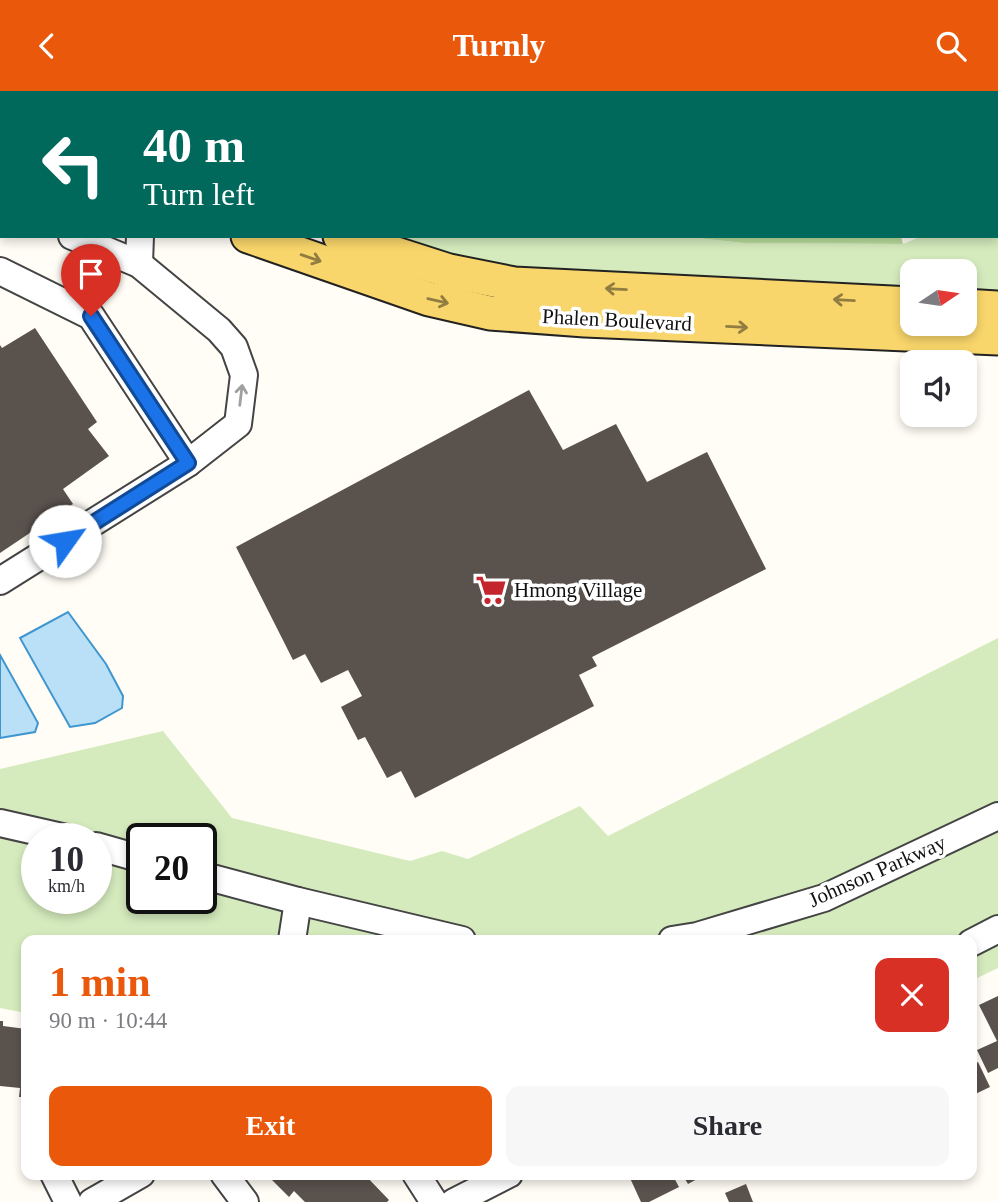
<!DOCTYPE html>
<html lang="en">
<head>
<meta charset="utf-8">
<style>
  body { margin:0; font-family:Georgia,serif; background:#f7f7f7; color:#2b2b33; height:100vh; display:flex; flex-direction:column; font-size:26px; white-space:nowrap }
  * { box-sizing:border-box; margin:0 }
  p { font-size:23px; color:#7c7c81 }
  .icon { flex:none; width:38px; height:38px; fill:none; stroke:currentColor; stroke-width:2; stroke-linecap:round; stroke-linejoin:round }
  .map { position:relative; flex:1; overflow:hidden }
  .sheet { position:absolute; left:21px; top:844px; width:956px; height:245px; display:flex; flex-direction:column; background:#fff; border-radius:14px; box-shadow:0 4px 10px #0003 }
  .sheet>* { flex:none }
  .guide { position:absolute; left:0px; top:0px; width:999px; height:147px; box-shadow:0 4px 10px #0003; background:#00695c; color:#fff; overflow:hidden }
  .needle { width:46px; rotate:77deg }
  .controls { position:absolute; left:900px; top:168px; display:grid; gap:14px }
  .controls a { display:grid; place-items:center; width:77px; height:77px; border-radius:14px; background:#fff; box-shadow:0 4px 10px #0003; font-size:35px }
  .speed { position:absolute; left:21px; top:732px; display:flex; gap:14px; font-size:35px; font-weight:700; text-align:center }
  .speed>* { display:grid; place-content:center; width:91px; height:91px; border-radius:50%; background:#fff; box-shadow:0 4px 10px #0003; line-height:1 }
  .speed small { font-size:18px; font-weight:400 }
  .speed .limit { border:4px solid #111; border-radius:10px; background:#fff; color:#111 }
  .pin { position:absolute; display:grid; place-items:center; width:60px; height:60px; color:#fff; margin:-72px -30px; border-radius:50% 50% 50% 0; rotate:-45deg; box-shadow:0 0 7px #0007 }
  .pin .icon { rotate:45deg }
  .me { position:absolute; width:77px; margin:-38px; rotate:58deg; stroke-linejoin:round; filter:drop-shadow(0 0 5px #0008) }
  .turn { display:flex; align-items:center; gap:24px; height:147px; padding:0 28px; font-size:32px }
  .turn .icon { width:91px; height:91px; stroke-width:2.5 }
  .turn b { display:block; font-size:49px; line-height:60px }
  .round { display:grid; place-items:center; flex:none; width:74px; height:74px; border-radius:14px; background:#f7f7f7 }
  .overview { display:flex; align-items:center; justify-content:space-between; height:119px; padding:0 28px }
  h1 { font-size:42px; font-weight:800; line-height:52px; color:#ea580c }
  .cta { display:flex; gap:14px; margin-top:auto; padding:14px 28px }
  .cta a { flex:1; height:80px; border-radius:14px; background:#ea580c; color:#fff; font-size:28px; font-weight:800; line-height:80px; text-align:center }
  .cta a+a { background:#f7f7f7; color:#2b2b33 }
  header { display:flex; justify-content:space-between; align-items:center; height:91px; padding:0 28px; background:#ea580c; color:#fff; font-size:32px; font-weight:800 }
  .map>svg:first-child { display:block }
  .green { fill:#d5ebbd; fill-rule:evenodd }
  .forest { fill:#b9dc9c }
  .water { fill:#b9e0f7; stroke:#3f96cf; stroke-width:2 }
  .building { fill:#5a524d }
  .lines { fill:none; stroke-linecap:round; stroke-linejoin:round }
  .minor-casing { stroke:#444; stroke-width:30 }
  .major-casing { stroke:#222; stroke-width:37 }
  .minor { stroke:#fff; stroke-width:26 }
  .major { stroke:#f9d66b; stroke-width:33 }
  .oneway { stroke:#917d42 }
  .oneway2 { stroke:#a0a0a0 }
  .route-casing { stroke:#114b97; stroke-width:18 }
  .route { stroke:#1a73e8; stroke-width:12 }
  .labels { text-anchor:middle; stroke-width:7; stroke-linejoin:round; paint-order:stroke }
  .street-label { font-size:21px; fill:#111; stroke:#fff }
  .poi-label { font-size:21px; fill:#111; stroke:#fff; text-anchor:start }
</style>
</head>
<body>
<header><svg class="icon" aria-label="back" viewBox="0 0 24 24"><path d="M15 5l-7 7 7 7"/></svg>Turnly<svg class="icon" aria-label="search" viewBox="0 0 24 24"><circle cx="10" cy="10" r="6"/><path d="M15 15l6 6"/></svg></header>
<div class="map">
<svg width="998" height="1111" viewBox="0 0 998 1111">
  <rect width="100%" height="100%" fill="#fffdf5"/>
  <g class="green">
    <polygon points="998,133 998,200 964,198 964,180 912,180 912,196 509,177 463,170 388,145 679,145 744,152 903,153 922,145 998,145"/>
    <path d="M998 547V877L971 890V849H26V922L0 917V678L163 640 232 727 410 770 442 760 468 768 580 715 608 745ZM37 747H96V807H37ZM142 747H201V807H142Z"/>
  </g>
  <g class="forest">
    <polygon points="130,0 588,0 589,2 133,2"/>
    <polygon points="679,145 901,145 903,153 744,152"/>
  </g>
  <g class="water">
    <polygon points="68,521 106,573 123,605 122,617 95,632 70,636 20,547"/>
    <polygon points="0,564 38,632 35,641 0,647"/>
  </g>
  <g class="building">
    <polygon points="35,237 97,331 88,338 109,365 63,398 73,413 0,462 0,254 2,257"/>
    <polygon points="529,299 563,359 616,333 647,391 707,361 766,478 592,566 597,575 579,584 594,615 415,707 401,680 387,687 365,646 358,649 341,616 362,605 348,579 321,592 305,563 293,569 236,456"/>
    <polygon points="998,905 998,977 988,982 977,959 997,950 979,914"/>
    <polygon points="0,930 3,930 3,935 26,938 26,1006 19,1006 20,997 0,995"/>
    <polygon points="978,971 990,996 971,1005 971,974"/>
    <polygon points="266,1083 364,1083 389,1109 387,1111 305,1111 294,1100 289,1106"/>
    <polygon points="637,1083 672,1083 679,1096 649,1111 641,1111 630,1087"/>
    <polygon points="682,1083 706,1083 688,1093"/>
    <polygon points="746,1093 753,1111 729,1111 725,1102"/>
  </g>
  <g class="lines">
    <g class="minor-casing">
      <g id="minor">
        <polyline points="892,0 893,2"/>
        <polyline points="0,110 2,111"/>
        <polyline points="139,173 140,145"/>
        <polyline points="0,180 91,225 188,372"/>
        <polyline points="0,490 188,372 238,333 244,284 234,256 219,239 139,173 72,145"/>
        <polyline points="0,732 66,747"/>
        <polyline points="96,755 142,768"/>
        <polyline points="201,784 298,810 462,849"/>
        <polyline points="292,849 298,810"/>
        <polyline points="672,849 697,845 824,807 998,725"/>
        <polyline points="971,852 998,838"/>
        <polyline points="54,1083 68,1111"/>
        <polyline points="224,1083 245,1111"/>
        <polyline points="416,1083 434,1111"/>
        <polyline points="92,1111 141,1083"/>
        <polyline points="454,1111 509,1083"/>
      </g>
    </g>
    <g class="major-casing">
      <g id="major">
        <polyline points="0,12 2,13"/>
        <polyline points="0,49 2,50"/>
        <polyline points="248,145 429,208 490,222 585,229 998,247"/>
        <polyline points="340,145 449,180 514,193 912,213"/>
        <polyline points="964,215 998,217"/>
      </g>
    </g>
    <use href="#minor" class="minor"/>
    <use href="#major" class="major"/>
  </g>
  <defs><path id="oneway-shaft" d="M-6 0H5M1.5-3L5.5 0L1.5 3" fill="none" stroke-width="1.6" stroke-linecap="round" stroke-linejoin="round" transform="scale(1.75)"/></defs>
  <g class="oneway">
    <use href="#oneway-shaft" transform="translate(311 167) rotate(19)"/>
    <use href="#oneway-shaft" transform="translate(616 198) rotate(-177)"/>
    <use href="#oneway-shaft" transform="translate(844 209) rotate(-177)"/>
    <use href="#oneway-shaft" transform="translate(438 210) rotate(13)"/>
    <use href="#oneway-shaft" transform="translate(737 236) rotate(3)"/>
  </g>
  <use class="oneway2" href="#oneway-shaft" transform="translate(241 304) rotate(-83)"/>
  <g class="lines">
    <g class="route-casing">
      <polyline id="route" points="65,450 188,372 91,225"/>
    </g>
    <use href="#route" class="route"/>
  </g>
  <defs>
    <g id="supermarket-bare" transform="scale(2.415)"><path d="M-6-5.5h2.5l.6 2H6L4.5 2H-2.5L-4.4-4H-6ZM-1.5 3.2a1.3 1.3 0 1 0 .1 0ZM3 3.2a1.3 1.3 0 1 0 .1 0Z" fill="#c4262e" stroke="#fff" stroke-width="2.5" paint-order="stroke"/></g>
  </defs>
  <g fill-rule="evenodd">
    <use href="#supermarket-bare" x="491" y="499"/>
  </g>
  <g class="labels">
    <g class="street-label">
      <text transform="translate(617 229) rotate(3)" y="7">Phalen Boulevard</text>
      <text transform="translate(877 780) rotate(-24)" y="7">Johnson Parkway</text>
    </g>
    <g class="poi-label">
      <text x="514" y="506">Hmong Village</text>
    </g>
  </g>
</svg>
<div class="controls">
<a><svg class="needle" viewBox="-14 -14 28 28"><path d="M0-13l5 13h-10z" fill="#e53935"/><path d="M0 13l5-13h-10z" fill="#7c7c81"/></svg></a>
<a><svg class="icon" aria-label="sound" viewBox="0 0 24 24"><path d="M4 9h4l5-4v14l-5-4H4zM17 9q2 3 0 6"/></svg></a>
</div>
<div class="speed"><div>10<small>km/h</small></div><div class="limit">20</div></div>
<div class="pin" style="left:91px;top:225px;background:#d93025"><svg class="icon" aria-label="arrive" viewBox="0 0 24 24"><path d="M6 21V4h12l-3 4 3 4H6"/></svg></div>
<svg class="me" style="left:65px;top:450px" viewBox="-20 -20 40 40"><circle r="19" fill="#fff"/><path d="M0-13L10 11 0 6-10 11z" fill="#1a73e8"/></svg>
<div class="guide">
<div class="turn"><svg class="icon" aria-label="left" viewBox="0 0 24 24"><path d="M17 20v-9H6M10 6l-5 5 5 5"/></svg><div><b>40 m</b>Turn left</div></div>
</div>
<section class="sheet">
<div class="overview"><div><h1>1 min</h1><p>90 m · 10:44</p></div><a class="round" style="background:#d93025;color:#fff"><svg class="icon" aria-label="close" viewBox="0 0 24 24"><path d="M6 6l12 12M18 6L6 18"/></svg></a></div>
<div class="cta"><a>Exit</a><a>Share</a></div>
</section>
</div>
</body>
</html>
